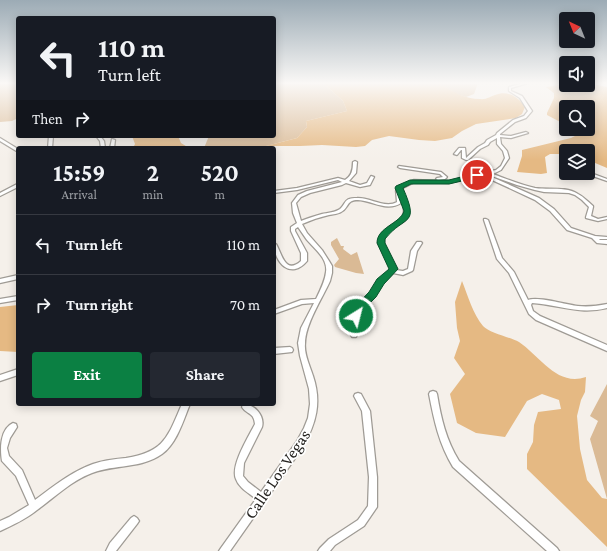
<!DOCTYPE html>
<html lang="en">
<head>
<meta charset="utf-8">
<style>
  body { margin:0; font-family:"Crimson Pro",serif; background:#242831; color:#f1f3f6; height:100vh; display:flex; flex-direction:column; font-size:15px; white-space:nowrap }
  * { box-sizing:border-box; margin:0 }
  p { font-size:13px; color:#9ea1a6 }
  .icon { flex:none; width:22px; height:22px; fill:none; stroke:currentColor; stroke-width:2; stroke-linecap:round; stroke-linejoin:round }
  .map { position:relative; flex:1; overflow:hidden }
  .panel { position:absolute; left:16px; top:146px; width:260px; height:260px; display:flex; flex-direction:column; background:#171b24; border-radius:4px; box-shadow:0 2px 10px #0003 }
  .panel>* { flex:none }
  .top-card { position:absolute; left:16px; top:16px; width:260px; height:122px; border-radius:4px; box-shadow:0 2px 10px #0003; background:#171b24; color:#f1f3f6; overflow:hidden }
  .needle { width:26px; rotate:317deg }
  .buttons { position:absolute; left:559px; top:12px; display:grid; gap:8px }
  .buttons a { display:grid; place-items:center; width:36px; height:36px; border-radius:4px; background:#171b24; box-shadow:0 2px 10px #0003; font-size:20px }
  .pin { position:absolute; display:grid; place-items:center; width:34px; height:34px; color:#fff; margin:-17px; border:2px solid #fff; border-radius:50%; box-shadow:0 1px 4px #0007 }
  .me { position:absolute; width:44px; margin:-22px; rotate:36deg; stroke-linejoin:round; filter:drop-shadow(0 0 3px #0008) }
  .turn { display:flex; align-items:center; gap:14px; height:84px; padding:0 16px; font-size:18px }
  .turn .icon { width:52px; height:52px; stroke-width:2.5 }
  .turn b { display:block; font-size:28px; line-height:34px }
  .then { display:flex; align-items:center; height:38px; padding:0 16px; background:#0003; gap:8px; font-size:15px }
  .eta { display:flex; justify-content:space-evenly; align-items:center; height:68px; text-align:center }
  .eta b { font-size:24px; font-weight:700; line-height:28px }
  .action { display:flex; gap:8px; margin-top:auto; padding:8px 16px }
  .action a { flex:1; height:46px; border-radius:4px; background:#0b8043; color:#fff; font-size:16px; font-weight:700; line-height:46px; text-align:center }
  .action a+a { background:#242831; color:#f1f3f6 }
  ul { padding:0; list-style:none }
  li { display:flex; align-items:center; gap:12px; height:60px; padding:0 16px; border-top:1px solid #363941 }
  li div { flex:1 }
  li b { display:block; font-size:15px }
  li em { font-style:normal }
  .map>svg:first-child { display:block }
  .green { fill:#daba95 }
  .forest { fill:#e5b983 }
  .lines { fill:none; stroke-linecap:round; stroke-linejoin:round }
  .street-casing { stroke:#9f9b95; stroke-width:2.5 }
  .street { fill:#fff; fill-rule:evenodd }
  .route { fill:#0b8043; stroke:#07532c }
  .labels { text-anchor:middle; stroke-width:3.5; stroke-linejoin:round; paint-order:stroke }
  .near-street-label { font-size:17px; fill:#262421; stroke:#fff }
</style>
</head>
<body>
<div class="map">
<svg width="607" height="551" viewBox="0 0 607 551">
  <rect width="100%" height="100%" fill="#f5f0ea"/>
  <g class="green">
    <polygon points="0,83 18,83 18,118 12,121 0,122"/>
    <polygon points="274,83 323,83 343,101 347,111 306,121 307,127 297,138 266,146 204,148 209,136 274,136"/>
    <polygon points="439,83 478,83 474,94 466,97 456,94"/>
    <polygon points="337,238 341,246 344,246 343,249 351,255 357,252 364,274 356,273 335,267 334,265 339,259 331,245 331,242"/>
    <polygon points="607,384 607,499 590,439 598,421 590,416"/>
  </g>
  <g class="forest">
    <path d="M323 83H440C452 92 465 99 480 99 486 100 491 96 495 95 508 90 518 97 525 107L522 114 516 118 476 124 462 131 452 138 435 141 419 140 389 136 372 140 365 146 356 147 322 145 300 146H266L297 138 307 127 306 121 347 111 343 101Z"/>
    <polygon points="588,83 607,87 607,168 588,160 588,151 566,151 566,154 550,154 545,157 547,173 541,174 517,172 522,156 522,150 571,138 581,133 575,129 588,129 588,107 566,107 566,125 547,115 547,113 554,98 554,93 546,87 566,84 588,85"/>
    <polygon points="132,136 178,136 181,143 189,148 133,148 135,144"/>
    <path d="M462 281C468 296 473 314 483 326 489 333 510 337 519 342 540 356 557 387 586 377L585 392 581 400 577 416 580 449 587 480 602 498 607 499V547L527 469V454L533 442 534 425 538 412 561 409 559 400 542 394 527 401 505 437 476 433 457 423 450 394 465 374 454 358 460 341 457 328 455 302Z"/>
    <polygon points="18,305 18,352 0,351 0,307"/>
  </g>
  <g class="lines">
    <g class="street-casing">
      <g id="street">
        <path d="M524 83H528L511 88V91L522 96 532 111 526 118 515 122 500 134V135L511 136 526 132 528 133 511 138 500 137 501 144 507 151 509 158 501 170 493 174C507 179 521 185 535 188 549 190 566 186 578 194 584 197 588 202 593 206V207L591 216 598 219 607 217V219L598 221 586 218V217L589 207 582 200 575 195 569 193 544 192 535 190 517 185 489 175 484 176 494 178 539 198 554 209 571 228 595 236 607 237V239H599L600 240H607V244L597 243 592 238 567 230 550 211 535 200 492 180 477 176 449 183 415 182 401 189C404 196 409 205 409 213 408 226 383 226 384 243L397 269 396 270 403 271 408 269 411 251 417 242H421L422 243 417 251 413 270 412 271 403 275 393 273 383 283 375 295 360 312 357 335 356 337H352L351 335 355 309 371 293 379 281 391 269 378 243C379 239 380 237 382 234 393 218 411 224 401 199V203C387 212 373 201 358 200 346 200 349 208 341 212 338 214 333 214 329 215 320 217 311 220 302 224L307 233 322 250 329 261 332 266V273L330 281C322 299 305 324 305 344 304 355 310 366 313 376 322 403 316 423 303 447L230 551H219L221 548 256 499C249 493 239 488 236 479 230 466 249 436 255 424 254 412 247 415 242 407L243 405C254 403 265 416 262 427L244 463 243 476 248 482 261 492 297 441 304 428 308 418 310 404 309 389 300 356 298 343 301 328 314 303 302 304 274 314V310L301 300 316 299C320 291 325 281 326 272 328 259 315 249 307 240 304 236 301 231 298 227L295 229V231L307 253V261C291 280 274 263 274 243L276 244C282 254 285 275 301 261V253L291 231V227L297 223 293 213 292 203 298 195 307 191 342 182 338 180 297 190 274 193V191L297 188 338 178 345 180C352 176 353 169 353 162L355 161 357 162 356 173 349 181 360 185 367 183 371 176 374 177 370 185 360 187 346 183 342 185 310 193 301 197 296 203 301 221C308 218 315 216 322 214 327 213 336 212 340 209 347 203 343 198 357 198 370 197 385 209 397 202L396 191 398 187 414 180 449 181 496 170 501 166 505 158 503 151 497 144V138L490 142 488 145 480 149 468 160H466L462 158V150H461L457 155 454 154 459 148H465L466 158 478 147 485 143 487 140 496 135 497 133 513 120 524 116 528 111 520 98 509 91V87Z"/>
        <polygon points="49,136 53,136 52,148 48,148"/>
        <polygon points="96,136 100,136 104,141 105,148 101,148 100,141"/>
        <polygon points="0,138 18,149 18,152 0,141"/>
        <polygon points="112,139 115,140 114,148 110,148"/>
        <polygon points="399,166 441,172 447,177 445,179 438,180 436,179 437,178 443,177 440,174 400,168 398,167"/>
        <polygon points="588,172 607,179 607,181 587,174 586,173 588,173"/>
        <polygon points="17,184 18,184 18,187 0,196 0,193"/>
        <path d="M484 219H486L488 220 502 258 514 272 528 300C538 296 567 305 578 306 588 307 597 306 607 304V308C579 315 560 305 532 303L531 305 533 311 540 316 607 345V351L536 320 529 314 509 273 497 259 484 220Z"/>
        <polygon points="18,275 18,279 0,283 0,279"/>
        <polygon points="18,296 18,300 0,303 0,299"/>
        <polygon points="290,347 292,348 293,350 292,352 274,354 274,348"/>
        <polygon points="18,369 18,375 0,381 0,375"/>
        <path d="M433 391 436 392 437 394C441 418 446 440 459 461L557 548 559 551H547L453 467C439 444 434 420 429 394L430 392Z"/>
        <polygon points="358,393 361,394 370,411 377,477 377,507 364,526 335,545 330,551 318,551 320,548 329,539 358,520 368,506 369,477 362,411 354,396 355,394"/>
        <path d="M182 404H190C183 421 177 443 162 454 141 469 115 464 92 473 71 481 55 497 37 510 26 519 13 525 0 531V521L9 517 29 505 16 476 2 461C0 449 0 429 13 423L16 424 17 427 10 438 7 448 9 456 22 470 35 500C54 486 71 472 93 464 104 460 115 459 126 458 165 452 168 436 182 404Z"/>
        <polygon points="134,516 137,518 139,521 137,524 116,551 106,551 110,543 131,518"/>
      </g>
    </g>
    <use href="#street" class="street"/>
  </g>
  <linearGradient id="sky" x2="0" y2="1"><stop stop-color="#9cabb5"/><stop offset="0.52" stop-color="#faf8f6"/><stop offset="1" stop-color="#faf8f6" stop-opacity="0"/></linearGradient>
  <rect width="607" height="160" fill="url(#sky)"/>
  <path class="route" d="M477 173 479 174V177L449 184H411L403 188C420 227 405 214 385 239V243L398 269 384 284 376 297 361 312 359 319H352L351 316 353 309 369 292 377 279 389 269 377 243C377 227 400 224 404 211L395 188 396 186 410 180H449Z"/>
  <g class="labels">
    <g class="near-street-label">
      <text transform="translate(277 474) rotate(-56)" y="6">Calle Los Vegas</text>
    </g>
  </g>
</svg>
<div class="buttons">
<a><svg class="needle" viewBox="-14 -14 28 28"><path d="M0-13l5 13h-10z" fill="#e53935"/><path d="M0 13l5-13h-10z" fill="#9ea1a6"/></svg></a>
<a><svg class="icon" aria-label="sound" viewBox="0 0 24 24"><path d="M4 9h4l5-4v14l-5-4H4zM17 9q2 3 0 6"/></svg></a>
<a><svg class="icon" aria-label="search" viewBox="0 0 24 24"><circle cx="10" cy="10" r="6"/><path d="M15 15l6 6"/></svg></a>
<a><svg class="icon" aria-label="layers" viewBox="0 0 24 24"><path d="M12 4l9 5-9 5-9-5zM3 14l9 5 9-5"/></svg></a>
</div>
<div class="pin" style="left:477px;top:175px;background:#d93025"><svg class="icon" aria-label="arrive" viewBox="0 0 24 24"><path d="M6 21V4h12l-3 4 3 4H6"/></svg></div>
<svg class="me" style="left:356px;top:316px" viewBox="-20 -20 40 40"><circle r="17" fill="#0b8043" stroke="#fff" stroke-width="3"/><path d="M0-11L8 9 0 5-8 9z" fill="#fff"/></svg>
<div class="top-card">
<div class="turn"><svg class="icon" aria-label="left" viewBox="0 0 24 24"><path d="M17 20v-9H6M10 6l-5 5 5 5"/></svg><div><b>110 m</b>Turn left</div></div>
<div class="then">Then<svg class="icon" aria-label="right" viewBox="0 0 24 24"><path d="M7 20v-9h11M14 6l5 5-5 5"/></svg></div>
</div>
<section class="panel">
<div class="eta">
<div><b>15:59</b><p>Arrival</p></div>
<div><b>2</b><p>min</p></div>
<div><b>520</b><p>m</p></div>
</div>
<ul>
<li><svg class="icon" aria-label="left" viewBox="0 0 24 24"><path d="M17 20v-9H6M10 6l-5 5 5 5"/></svg><div><b>Turn left</b></div><em>110 m</em></li>
<li><svg class="icon" aria-label="right" viewBox="0 0 24 24"><path d="M7 20v-9h11M14 6l5 5-5 5"/></svg><div><b>Turn right</b></div><em>70 m</em></li>
</ul>
<div class="action"><a>Exit</a><a>Share</a></div>
</section>
</div>
</body>
</html>
